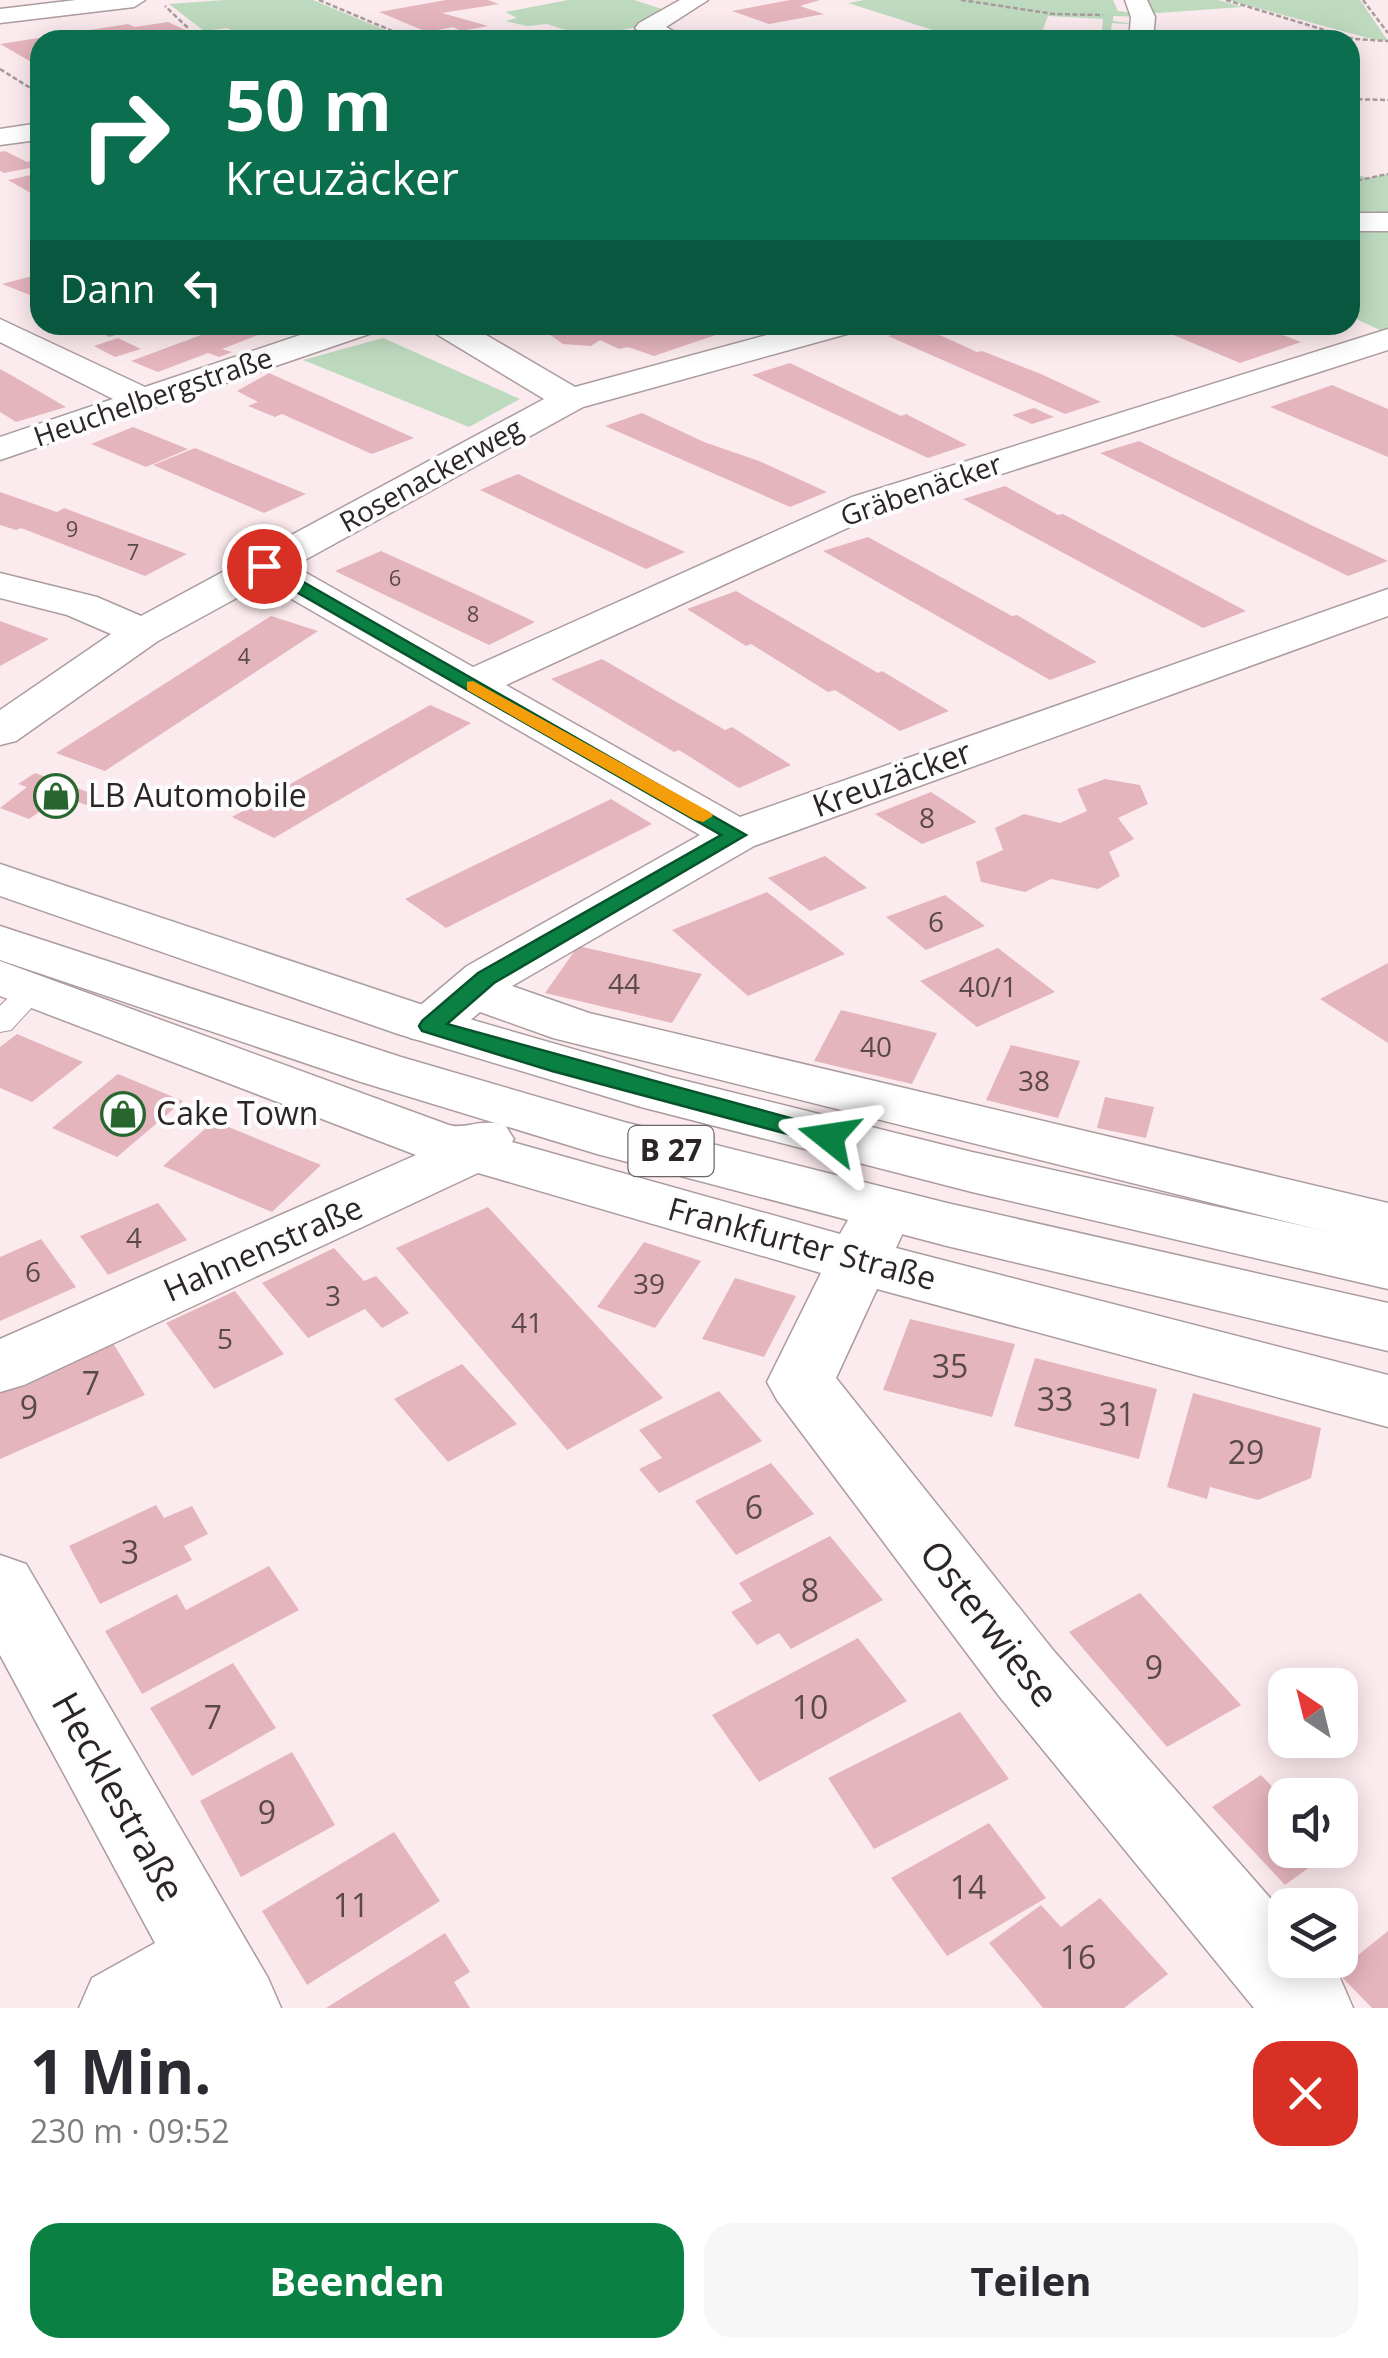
<!DOCTYPE html>
<html lang="de">
<head>
<meta charset="utf-8">
<style>
  body { margin:0; font-family:"Open Sans",sans-serif; background:#f7f7f7; color:#2b2b33; height:100vh; display:flex; flex-direction:column; font-size:38px; white-space:nowrap }
  * { box-sizing:border-box; margin:0 }
  p { font-size:32px; color:#7c7c81 }
  .icon { flex:none; width:55px; height:55px; fill:none; stroke:currentColor; stroke-width:2; stroke-linecap:round; stroke-linejoin:round }
  .map { position:relative; height:2008px; overflow:hidden }
  .details { display:flex; flex-direction:column; background:#fff; flex:1 }
  .details>* { flex:none }
  .banner { position:absolute; left:30px; top:30px; width:1330px; height:305px; border-radius:30px; box-shadow:0 5px 25px #0003; background:#0b6e4f; color:#fff; overflow:hidden }
  .needle { width:65px; rotate:325deg }
  .controls { position:absolute; left:1268px; top:1668px; display:grid; gap:20px }
  .controls a { display:grid; place-items:center; width:90px; height:90px; border-radius:20px; background:#fff; box-shadow:0 5px 25px #0003; font-size:50px }
  .pin { position:absolute; display:grid; place-items:center; width:85px; height:85px; color:#fff; margin:-42px; border:5px solid #fff; border-radius:50%; box-shadow:0 2px 10px #0007 }
  .me { position:absolute; width:110px; margin:-55px; rotate:285deg; stroke-linejoin:round; filter:drop-shadow(0 0 8px #0008) }
  .turn { display:flex; align-items:center; gap:35px; height:210px; padding:0 30px; font-size:45px }
  .turn .icon { width:130px; height:130px; stroke-width:2.5 }
  .turn b { display:block; font-size:70px; line-height:85px }
  .then { display:flex; align-items:center; height:95px; padding:0 30px; background:#0003; gap:20px; font-size:38px }
  .round { display:grid; place-items:center; flex:none; width:105px; height:105px; border-radius:30px; background:#f7f7f7 }
  .overview { display:flex; align-items:center; justify-content:space-between; height:170px; padding:0 30px }
  h1 { font-size:60px; font-weight:700; line-height:75px }
  .primary-button { display:flex; gap:20px; margin-top:auto; padding:20px 30px }
  .primary-button a { flex:1; height:115px; border-radius:30px; background:#0b8043; color:#fff; font-size:40px; font-weight:700; line-height:115px; text-align:center }
  .primary-button a+a { background:#f7f7f7; color:#2b2b33 }
  .map>svg:first-child { display:block }
  .green { fill:#bddabe }
  .building { fill:#e5b5be }
  .lines { fill:none; stroke-linecap:round; stroke-linejoin:round }
  .service-casing { stroke:#ab9c9e; stroke-width:2 }
  .minor-casing { stroke:#ab9c9e; stroke-width:3 }
  .primary-casing { stroke:#ab9c9e; stroke-width:3 }
  .path { stroke:#a89b9d; stroke-width:2.5; stroke-dasharray:5 2.5; stroke-linecap:butt }
  .service { fill:#fff; fill-rule:evenodd }
  .minor { fill:#fff; fill-rule:evenodd }
  .primary { fill:#fff; fill-rule:evenodd }
  .route { fill:#0b8043; stroke:#07532c; stroke-width:2.5 }
  .slow { fill:#f59e0b }
  .labels { text-anchor:middle; stroke-width:8; stroke-linejoin:round; paint-order:stroke }
  .far-number-label { font-size:22px; fill:#5a494c }
  .far-street-label { font-size:28px; fill:#2b2526; stroke:#fdfdfd }
  .number-label { font-size:28px; fill:#5a494c }
  .shield { fill:#fdfdfd; stroke:#6a6666; stroke-width:2.5 }
  .shield-label { font-size:30px; font-weight:bold; fill:#2b2526 }
  .street-label { font-size:32px; fill:#2b2526; stroke:#fdfdfd }
  .poi-label { font-size:32px; fill:#2b2526; stroke:#fdfdfd; text-anchor:start }
  .near-number-label { font-size:32px; fill:#5a494c }
  .near-street-label { font-size:38px; fill:#2b2526; stroke:#fdfdfd }
</style>
</head>
<body>
<div class="map">
<svg width="1388" height="2008" viewBox="0 0 1388 2008">
  <rect width="100%" height="100%" fill="#fcebee"/>
  <g class="green">
    <polygon points="225,0 313,0 390,32 348,40 251,40 227,28 204,31 169,4"/>
    <polygon points="568,0 634,0 662,9 642,26 587,37 547,24 527,26 505,21 517,18 505,12"/>
    <polygon points="864,0 1113,0 1118,11 1141,14 1136,0 1218,0 1243,7 1143,14 1143,17 1113,16 1113,21 1142,25 1112,23 1110,40 1101,40 1103,19 1048,16 1039,40 964,40 848,3"/>
    <polygon points="1228,0 1360,0 1388,41 1372,39"/>
    <polygon points="1350,173 1368,178 1388,174 1388,334 1350,316"/>
    <polygon points="383,338 520,399 469,427 303,360"/>
  </g>
  <g class="building">
    <polygon points="446,0 488,0 499,4 442,13 488,26 461,31 453,27 427,32 379,12"/>
    <polygon points="790,0 820,0 800,6 824,14 769,24 732,11"/>
    <polygon points="168,22 192,33 151,40 136,35 107,40 40,40 40,67 0,44 128,24 135,27"/>
    <polygon points="871,31 898,40 839,37"/>
    <polygon points="5,151 27,162 35,160 40,166 4,173 0,171 0,152"/>
    <polygon points="40,173 40,190 29,192 8,180"/>
    <polygon points="40,274 40,299 2,284"/>
    <polygon points="88,325 146,325 146,326 109,337"/>
    <polygon points="228,325 284,325 222,349 232,352 219,357 208,353 158,372 131,361"/>
    <polygon points="542,325 571,325 579,329 593,325 742,326 654,356 628,347 619,349 600,340 591,346 563,344 542,329 547,328"/>
    <polygon points="1150,325 1257,325 1301,342 1240,363"/>
    <polygon points="922,327 977,352 982,351 1041,374 1101,402 1065,414 888,336"/>
    <polygon points="118,338 141,349 115,357 94,346"/>
    <polygon points="790,363 901,416 906,414 967,445 928,458 752,375"/>
    <polygon points="0,369 11,375 66,407 16,422 0,412"/>
    <polygon points="269,373 325,398 414,438 372,454 282,414 275,417 248,406 258,402 237,391"/>
    <polygon points="1332,385 1388,409 1388,457 1270,407"/>
    <polygon points="1034,408 1054,417 1032,424 1012,415"/>
    <polygon points="642,413 704,442 759,461 827,492 790,507 605,426"/>
    <polygon points="133,427 188,449 146,467 91,444"/>
    <polygon points="1139,441 1313,526 1388,561 1348,576 1100,453"/>
    <polygon points="195,448 248,470 306,494 264,513 153,465"/>
    <polygon points="518,474 570,499 685,552 646,569 480,490"/>
    <polygon points="1005,486 1058,515 1063,514 1246,611 1203,628 963,499"/>
    <polygon points="0,492 57,512 64,508 187,554 145,576 21,528 16,530 0,525"/>
    <polygon points="868,537 1012,616 1017,615 1097,662 1050,680 823,551"/>
    <polygon points="381,551 456,585 535,622 489,645 335,571"/>
    <polygon points="736,591 878,673 882,671 949,711 900,731 835,690 828,692 751,644 746,646 687,609"/>
    <polygon points="271,616 318,631 105,771 56,753"/>
    <polygon points="0,621 49,639 0,666"/>
    <polygon points="602,659 725,730 732,727 791,765 739,788 679,750 674,752 551,679"/>
    <polygon points="430,705 471,723 274,838 232,817"/>
    <polygon points="35,773 99,796 86,805 62,796 29,819 0,808 27,787 18,784"/>
    <polygon points="1105,779 1140,785 1148,804 1118,818 1134,839 1109,852 1120,876 1098,889 1051,879 1025,892 981,882 976,862 1003,850 995,828 1024,814 1060,823 1087,811 1077,789"/>
    <polygon points="931,792 977,822 922,844 875,814"/>
    <polygon points="611,799 652,824 446,928 405,899"/>
    <polygon points="825,856 867,888 810,911 768,878"/>
    <polygon points="767,892 845,954 748,996 672,930"/>
    <polygon points="945,895 985,926 926,950 886,917"/>
    <polygon points="578,946 702,974 672,1023 545,993"/>
    <polygon points="998,948 1055,992 977,1027 920,981"/>
    <polygon points="1388,963 1388,1043 1320,999"/>
    <polygon points="841,1010 937,1033 912,1084 814,1061"/>
    <polygon points="17,1034 83,1062 32,1102 0,1088 0,1047"/>
    <polygon points="1011,1045 1080,1061 1058,1118 986,1100"/>
    <polygon points="118,1074 183,1101 117,1157 52,1128"/>
    <polygon points="1105,1097 1154,1107 1146,1138 1097,1128"/>
    <polygon points="214,1121 321,1165 272,1212 163,1166"/>
    <polygon points="158,1203 187,1240 108,1275 80,1236"/>
    <polygon points="488,1207 663,1398 567,1450 396,1248"/>
    <polygon points="41,1239 76,1287 0,1321 0,1257"/>
    <polygon points="644,1242 701,1261 655,1328 597,1307"/>
    <polygon points="334,1248 364,1281 376,1276 409,1313 382,1328 365,1309 308,1338 262,1283"/>
    <polygon points="735,1278 796,1296 764,1357 702,1339"/>
    <polygon points="235,1291 284,1354 214,1389 166,1323"/>
    <polygon points="910,1319 1015,1344 992,1417 883,1390"/>
    <polygon points="111,1340 145,1395 0,1459 0,1388"/>
    <polygon points="1035,1358 1157,1389 1139,1459 1014,1426"/>
    <polygon points="462,1364 517,1424 448,1462 394,1399"/>
    <polygon points="719,1391 762,1441 659,1493 639,1469 662,1458 639,1430"/>
    <polygon points="1193,1393 1321,1428 1311,1478 1258,1500 1210,1487 1207,1499 1167,1487"/>
    <polygon points="771,1463 814,1514 736,1555 695,1501"/>
    <polygon points="156,1505 164,1518 192,1506 208,1534 184,1546 192,1560 100,1604 69,1546"/>
    <polygon points="830,1536 883,1600 791,1649 779,1633 757,1645 731,1612 752,1601 739,1583"/>
    <polygon points="269,1566 299,1610 142,1694 105,1631 177,1594 186,1610"/>
    <polygon points="1140,1593 1241,1705 1167,1747 1069,1632"/>
    <polygon points="858,1638 907,1701 759,1782 712,1715"/>
    <polygon points="233,1663 276,1728 192,1776 150,1708"/>
    <polygon points="960,1712 1009,1779 874,1849 828,1778"/>
    <polygon points="292,1752 335,1825 241,1877 200,1801"/>
    <polygon points="1261,1775 1285,1800 1285,1850 1333,1850 1285,1885 1212,1807"/>
    <polygon points="989,1823 1046,1898 947,1956 891,1878"/>
    <polygon points="394,1832 440,1901 307,1985 262,1911"/>
    <polygon points="1100,1898 1168,1974 1124,2008 1043,2008 989,1943 1041,1905 1061,1927"/>
    <polygon points="1388,1931 1388,2008 1372,2008 1337,1972"/>
    <polygon points="445,1933 470,1972 454,1982 470,2008 326,2008"/>
  </g>
  <g class="lines">
    <g class="service-casing">
      <polygon id="service" points="34,980 45,983 49,989 11,1030 0,1032 0,1006 23,983"/>
    </g>
    <g class="minor-casing">
      <g id="minor">
        <polygon points="76,0 145,0 134,7 0,23 0,9"/>
        <path d="M680 0H708L666 27 689 40C670 40 649 43 635 28L639 23Z"/>
        <polygon points="1125,0 1147,0 1155,17 1153,40 1129,40 1131,17"/>
        <polygon points="33,124 40,126 40,143 30,141 0,145 0,129"/>
        <rect x="1350" y="213" width="38" height="18"/>
        <polygon points="0,319 145,387 330,325 380,325 375,332 0,460 0,437 113,399 0,342"/>
        <path d="M428 325H469L575 387 804 325H859L854 332 583 407 294 566 473 667 852 497 1388 329V350L880 513 506 685 740 817 1388 589V616L754 846 512 986 589 1013 1388 1203V1247L553 1038 480 1012C456 1032 443 1047 410 1038L402 1026 410 1014 467 966 700 835 264 583 158 641 16 741 0 745V710L111 634 67 615 0 598V573L97 597 141 616 544 399 433 332Z"/>
        <path d="M0 961 449 1125C466 1130 478 1118 505 1125L514 1139 512 1142 840 1234 852 1213 874 1206 896 1213 905 1228 896 1248 1388 1375V1427L877 1289 836 1378 1053 1650 1285 1915V1960H1324L1340 1978 1353 2008H1254L999 1696 777 1400 767 1382 821 1273 478 1173 24 1385 0 1392V1339L416 1155 0 996Z"/>
        <polygon points="0,1555 26,1564 268,1978 281,2008 79,2008 92,1978 155,1943 0,1655"/>
      </g>
    </g>
    <g class="primary-casing">
      <g id="primary">
        <polygon points="0,864 438,1010 670,1077 972,1152 1388,1245 1388,1289 972,1192 641,1107 398,1034 0,896"/>
        <polygon points="0,926 401,1057 624,1122 947,1203 1388,1303 1388,1351 947,1246 597,1154 361,1082 0,960"/>
      </g>
    </g>
    <g class="path">
      <polyline points="319,0 414,40"/>
      <polyline points="961,0 1054,14 1103,15"/>
      <polyline points="1226,0 1354,39 1388,41"/>
      <polyline points="1363,0 1388,33"/>
      <polyline points="153,40 184,33 187,27 165,6"/>
      <polyline points="586,40 614,35"/>
      <polyline points="0,69 40,94"/>
      <polyline points="1350,99 1388,100"/>
      <polyline points="1350,182 1388,174"/>
    </g>
    <use href="#service" class="service"/>
    <use href="#minor" class="minor"/>
    <use href="#primary" class="primary"/>
  </g>
  <polygon class="route" points="258,563 270,563 746,835 494,983 447,1024 838,1131 841,1137 838,1142 829,1145 552,1071 422,1031 419,1026 422,1021 478,973 721,835 258,570"/>
  <polygon class="slow" points="473,681 710,812 713,816 703,822 695,820 467,690 467,682"/>
  <defs>
    <g id="shop-ring" transform="scale(2.25)"><circle r="9.5" fill="#fdfdfd" stroke="#28662f" stroke-width="1.5"/><path d="M-5-2.5h2.3a2.7 3.5 0 0 1 5.4 0H5L5.5 6h-11ZM-1.5-2.5h3a1.5 2.3 0 0 0-3 0Z" fill="#28662f"/></g>
  </defs>
  <g fill-rule="evenodd">
    <use href="#shop-ring" x="56" y="796"/>
    <use href="#shop-ring" x="123" y="1114"/>
  </g>
  <g class="labels">
    <g class="far-number-label">
      <text x="72" y="537">9</text>
      <text x="133" y="560">7</text>
      <text x="395" y="586">6</text>
      <text x="473" y="622">8</text>
      <text x="244" y="664">4</text>
    </g>
    <g class="far-street-label">
      <text transform="translate(153 397) rotate(-19)" y="10">Heuchelbergstraße</text>
      <text transform="translate(431 475) rotate(-29)" y="10">Rosenackerweg</text>
      <text transform="translate(921 490) rotate(-19)" y="10">Gräbenäcker</text>
    </g>
    <g class="number-label">
      <text x="927" y="828">8</text>
      <text x="936" y="932">6</text>
      <text x="624" y="994">44</text>
      <text x="988" y="997">40/1</text>
      <text x="876" y="1057">40</text>
      <text x="1034" y="1091">38</text>
      <text x="134" y="1248">4</text>
      <text x="33" y="1282">6</text>
      <text x="649" y="1294">39</text>
      <text x="333" y="1306">3</text>
      <text x="527" y="1333">41</text>
      <text x="225" y="1349">5</text>
    </g>
    <rect class="shield" x="628.5" y="1126" width="85" height="50" rx="8"/>
    <g class="shield-label">
      <text x="671" y="1161">B 27</text>
    </g>
    <g class="street-label">
      <text transform="translate(892 779) rotate(-20)" y="11">Kreuzäcker</text>
      <text transform="translate(802 1244) rotate(15)" y="11">Frankfurter Straße</text>
      <text transform="translate(263 1249) rotate(-24)" y="11">Hahnenstraße</text>
    </g>
    <g class="poi-label">
      <text x="88" y="807">LB Automobile</text>
      <text x="156" y="1125">Cake Town</text>
    </g>
    <g class="near-number-label">
      <text x="950" y="1378">35</text>
      <text x="91" y="1395">7</text>
      <text x="1055" y="1411">33</text>
      <text x="29" y="1419">9</text>
      <text x="1117" y="1426">31</text>
      <text x="1246" y="1464">29</text>
      <text x="754" y="1519">6</text>
      <text x="130" y="1564">3</text>
      <text x="810" y="1602">8</text>
      <text x="1154" y="1679">9</text>
      <text x="810" y="1719">10</text>
      <text x="213" y="1729">7</text>
      <text x="267" y="1824">9</text>
      <text x="968" y="1899">14</text>
      <text x="351" y="1917">11</text>
      <text x="1078" y="1969">16</text>
    </g>
    <g class="near-street-label">
      <text transform="translate(989 1624) rotate(52)" y="13">Osterwiese</text>
      <text transform="translate(118 1797) rotate(61)" y="13">Hecklestraße</text>
    </g>
  </g>
</svg>
<div class="controls">
<a><svg class="needle" viewBox="-14 -14 28 28"><path d="M0-13l5 13h-10z" fill="#e53935"/><path d="M0 13l5-13h-10z" fill="#7c7c81"/></svg></a>
<a><svg class="icon" aria-label="sound" viewBox="0 0 24 24"><path d="M4 9h4l5-4v14l-5-4H4zM17 9q2 3 0 6"/></svg></a>
<a><svg class="icon" aria-label="layers" viewBox="0 0 24 24"><path d="M12 4l9 5-9 5-9-5zM3 14l9 5 9-5"/></svg></a>
</div>
<div class="pin" style="left:264px;top:566px;background:#d93025"><svg class="icon" aria-label="arrive" viewBox="0 0 24 24"><path d="M6 21V4h12l-3 4 3 4H6"/></svg></div>
<svg class="me" style="left:829px;top:1137px" viewBox="-20 -20 40 40"><path d="M0-17L14 15 0 8-14 15z" fill="#0b8043" stroke="#fff" stroke-width="4"/></svg>
<div class="banner">
<div class="turn"><svg class="icon" aria-label="right" viewBox="0 0 24 24"><path d="M7 20v-9h11M14 6l5 5-5 5"/></svg><div><b>50 m</b>Kreuzäcker</div></div>
<div class="then">Dann<svg class="icon" aria-label="left" viewBox="0 0 24 24"><path d="M17 20v-9H6M10 6l-5 5 5 5"/></svg></div>
</div>
</div>
<section class="details">
<div class="overview"><div><h1>1 Min.</h1><p>230 m · 09:52</p></div><a class="round" style="background:#d93025;color:#fff"><svg class="icon" aria-label="close" viewBox="0 0 24 24"><path d="M6 6l12 12M18 6L6 18"/></svg></a></div>
<div class="primary-button"><a>Beenden</a><a>Teilen</a></div>
</section>
</body>
</html>
